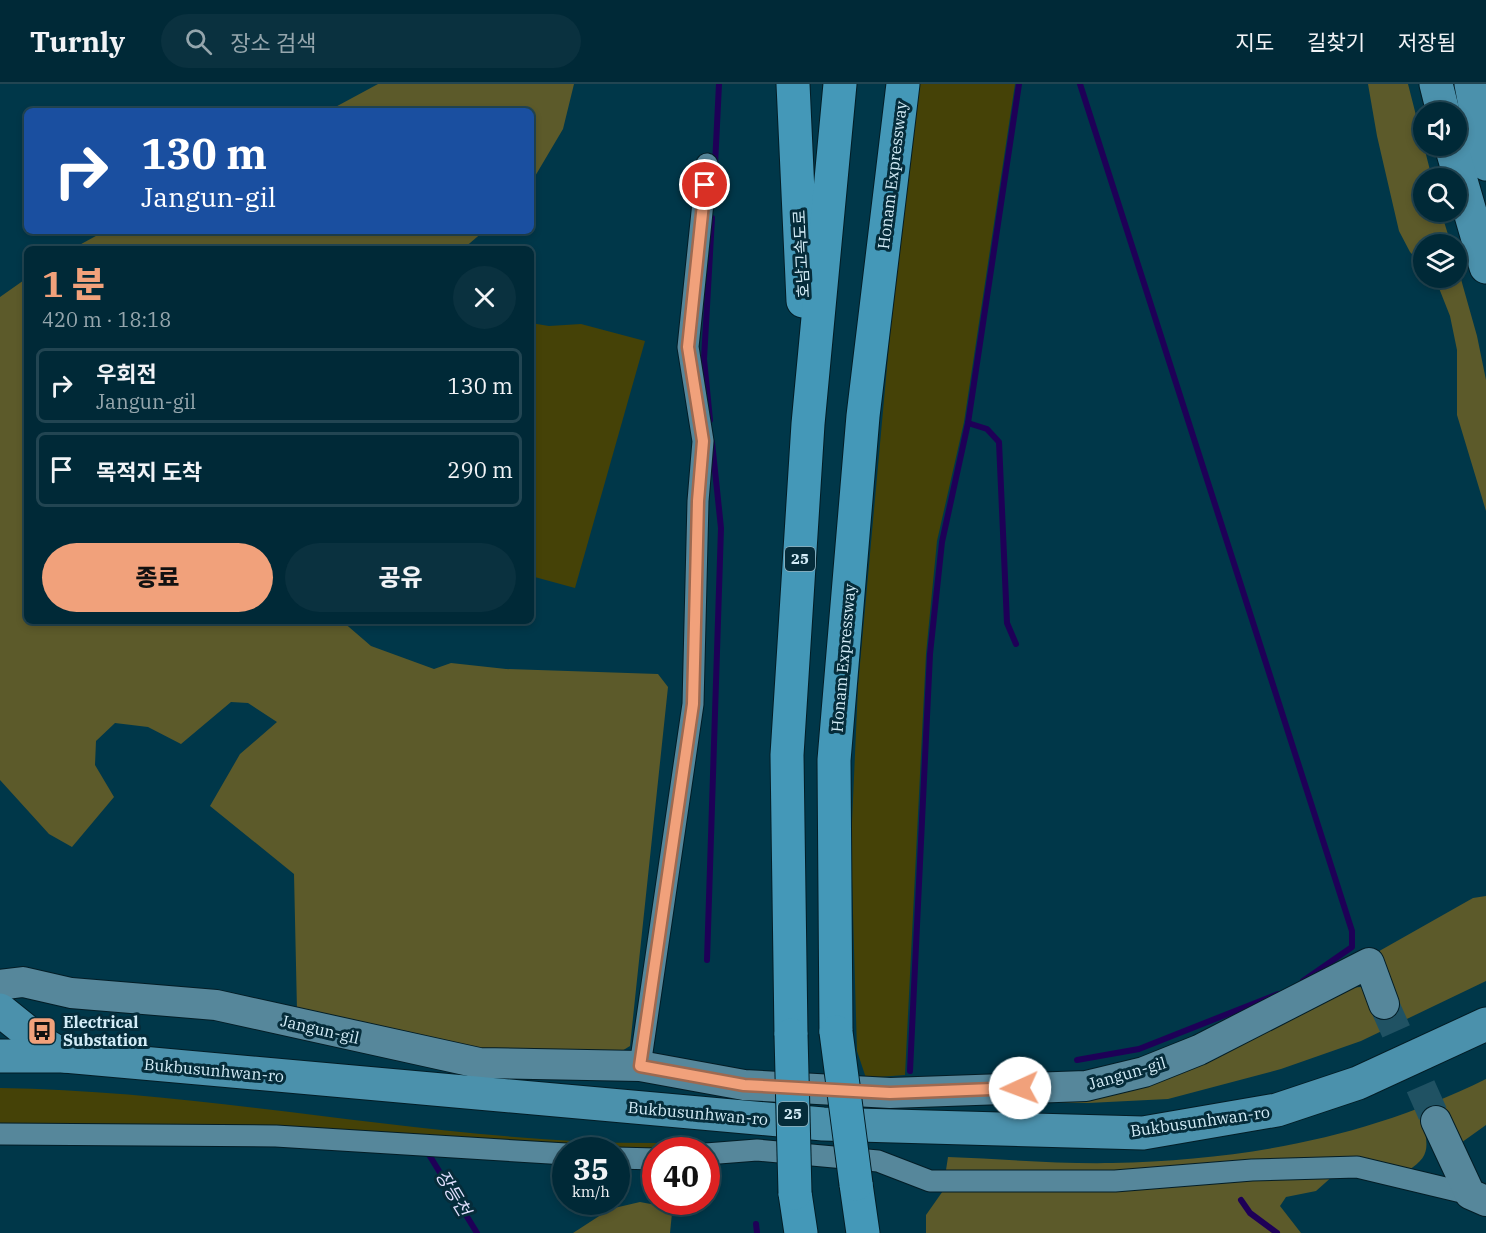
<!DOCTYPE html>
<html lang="ko">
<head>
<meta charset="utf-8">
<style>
  body { margin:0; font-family:"IBM Plex Serif","Noto Sans KR",serif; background:#0a313f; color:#f1f3f6; height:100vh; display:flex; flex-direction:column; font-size:22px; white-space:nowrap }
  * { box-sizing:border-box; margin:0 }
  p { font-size:20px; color:#95a6ad }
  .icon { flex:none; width:33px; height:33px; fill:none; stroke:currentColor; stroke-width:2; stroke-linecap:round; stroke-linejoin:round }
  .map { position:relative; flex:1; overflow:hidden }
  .drawer { position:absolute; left:24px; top:162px; width:510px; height:378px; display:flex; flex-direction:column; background:#002937; border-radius:9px; box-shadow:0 3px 9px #0003,0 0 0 2px #224552 }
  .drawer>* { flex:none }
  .top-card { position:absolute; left:24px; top:24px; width:510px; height:126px; border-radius:9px; box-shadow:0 3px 9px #0003,0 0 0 2px #224552; background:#1a4fa0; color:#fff; overflow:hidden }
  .controls { position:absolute; left:1413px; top:18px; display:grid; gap:12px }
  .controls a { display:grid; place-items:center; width:54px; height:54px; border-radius:50%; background:#002937; box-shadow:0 3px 9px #0003,0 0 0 2px #224552; font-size:30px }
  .speed { position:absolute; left:552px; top:1053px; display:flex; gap:12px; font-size:30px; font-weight:700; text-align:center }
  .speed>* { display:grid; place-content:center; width:78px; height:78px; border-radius:50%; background:#002937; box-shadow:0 3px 9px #0003,0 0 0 2px #224552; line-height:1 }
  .speed small { font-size:15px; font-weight:400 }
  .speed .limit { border:9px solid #d22; background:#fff; color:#111 }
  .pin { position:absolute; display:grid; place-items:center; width:51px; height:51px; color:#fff; margin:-26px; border:3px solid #fff; border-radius:50%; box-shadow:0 2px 6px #0007 }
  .me { position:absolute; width:66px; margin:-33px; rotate:268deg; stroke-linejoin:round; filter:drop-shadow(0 0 4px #0008) }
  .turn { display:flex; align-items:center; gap:21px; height:126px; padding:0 18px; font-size:27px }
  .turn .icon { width:78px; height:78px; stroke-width:2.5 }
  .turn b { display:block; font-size:42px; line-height:51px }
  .round { display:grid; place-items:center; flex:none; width:63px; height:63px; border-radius:32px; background:#0a313f }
  .overview { display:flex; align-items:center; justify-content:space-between; height:102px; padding:0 18px }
  h1 { font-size:36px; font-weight:800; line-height:45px; color:#f1a17b }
  .button { display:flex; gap:12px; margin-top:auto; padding:12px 18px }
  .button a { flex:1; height:69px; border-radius:36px; background:#f1a17b; color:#111; font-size:24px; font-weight:800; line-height:69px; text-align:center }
  .button a+a { background:#0a313f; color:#f1f3f6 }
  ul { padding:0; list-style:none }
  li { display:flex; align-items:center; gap:18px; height:75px; margin:0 12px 9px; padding:0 6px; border:3px solid #224552; border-radius:9px }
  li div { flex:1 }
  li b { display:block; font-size:22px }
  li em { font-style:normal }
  header { display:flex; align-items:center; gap:36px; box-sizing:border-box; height:84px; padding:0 30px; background:#002937; border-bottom:2px solid #224552 }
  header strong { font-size:28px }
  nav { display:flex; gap:33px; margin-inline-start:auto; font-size:21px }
  .search { width:420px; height:54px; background:#0a313f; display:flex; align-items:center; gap:15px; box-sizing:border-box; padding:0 21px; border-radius:33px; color:#95a6ad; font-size:22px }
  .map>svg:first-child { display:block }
  .green { fill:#454207 }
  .forest { fill:#5c5a2a }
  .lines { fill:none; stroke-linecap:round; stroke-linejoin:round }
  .stream { stroke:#1e0057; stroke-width:6 }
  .secondary-tunnel { stroke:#205263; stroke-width:30; stroke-dasharray:30 15; stroke-linecap:butt }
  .street-casing { stroke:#031d26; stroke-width:23 }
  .secondary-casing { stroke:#031d26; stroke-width:32 }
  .primary-casing { stroke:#031d26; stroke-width:35 }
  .highway-casing { stroke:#031d26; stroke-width:35 }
  .street { stroke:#56879b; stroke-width:21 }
  .secondary { stroke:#56879b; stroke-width:30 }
  .primary { stroke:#4b91ac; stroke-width:33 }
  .highway { stroke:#4498b8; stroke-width:33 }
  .highway-bridge-casing { stroke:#031d26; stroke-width:35; stroke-linecap:butt }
  .highway-bridge { stroke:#4498b8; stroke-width:33 }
  .route-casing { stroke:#9d6950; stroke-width:15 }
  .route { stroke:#f1a17b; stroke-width:10 }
  .labels { text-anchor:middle; stroke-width:6; stroke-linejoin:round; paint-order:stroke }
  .shield { fill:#052c3a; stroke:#95b2be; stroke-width:1.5 }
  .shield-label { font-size:15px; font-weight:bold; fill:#d3ecf7 }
  .street-label { font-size:16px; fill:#d3ecf7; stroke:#052c3a }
  .poi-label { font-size:16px; font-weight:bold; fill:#d3ecf7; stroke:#052c3a; text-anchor:start }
  .water-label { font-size:18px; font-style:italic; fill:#dfdefc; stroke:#052c3a }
</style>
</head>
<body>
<header>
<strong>Turnly</strong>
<div class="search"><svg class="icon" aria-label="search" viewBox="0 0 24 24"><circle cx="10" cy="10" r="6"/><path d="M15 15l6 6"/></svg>장소 검색</div>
<nav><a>지도</a><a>길찾기</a><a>저장됨</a></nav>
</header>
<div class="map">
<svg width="1486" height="1149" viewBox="0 0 1486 1149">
  <rect width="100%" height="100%" fill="#003749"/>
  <g class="green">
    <polygon points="918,0 1015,0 964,338 937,457 926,570 905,991 866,994 857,967 851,761 858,602 904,96"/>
    <polygon points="531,239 549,242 581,240 645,257 575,504 531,492"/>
    <path d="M0 1004C225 1007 448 1062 673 1059L677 1063 672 1066H601L378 1051 0 1041Z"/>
  </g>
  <g class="forest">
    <polygon points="378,0 574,0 563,45 531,99 531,27 328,27"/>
    <polygon points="1368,0 1408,0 1432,94 1424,94 1424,128 1441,128 1451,160 1424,160 1423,182 1410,168 1399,147 1377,52"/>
    <polygon points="105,147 484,147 463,165 72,165"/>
    <polygon points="1457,181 1477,252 1486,296 1486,427 1457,331 1457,266 1450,232 1435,194 1456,194"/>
    <polygon points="27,194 27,537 342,537 371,562 434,585 451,579 506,585 658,590 668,603 630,962 612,973 479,966 297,927 294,790 210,722 240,670 277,638 248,619 231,618 181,660 148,643 115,639 96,657 95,681 114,713 72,763 49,750 0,696 0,213"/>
    <polygon points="1486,812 1486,897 1361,957 1281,985 1168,1015 1088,1019 1019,1018 1086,1007 1346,904 1361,903 1368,912 1374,870 1473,814"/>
    <path d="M1486 995V1041L1458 1061 1423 1038C1428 1062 1431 1073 1407 1087L1116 1089 946 1086 948 1073C1002 1075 1057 1080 1112 1079 1245 1076 1366 1054 1486 995Z"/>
    <polygon points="1334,1091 1316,1107 1286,1113 1280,1122 1301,1149 926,1149 926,1131 945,1104"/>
    <polygon points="640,1118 656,1121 672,1129 670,1149 573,1149 610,1125"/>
  </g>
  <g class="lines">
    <g class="stream">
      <polyline points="1080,0 1352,847 1352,863 1303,897"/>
      <polyline points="715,81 719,0"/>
      <polyline points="710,336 704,275 712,134"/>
      <polyline points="968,339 987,345 999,358 1007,539 1016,560"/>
      <polyline points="707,876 721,444 712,358"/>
      <polyline points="1077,976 1139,965 1278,910"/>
      <polyline points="910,987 930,570 942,458 968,339 1019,0"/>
      <polyline points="428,1069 477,1149"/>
      <polyline points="1241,1116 1250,1129 1277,1149"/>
      <polyline points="756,1140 757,1149"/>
    </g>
    <polyline class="secondary-tunnel" points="1384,920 1436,1037"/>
    <g class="street-casing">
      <g id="street">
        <polyline points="640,982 693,620 698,417 703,357 688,263 707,80"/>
        <polyline points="0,1050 276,1052 566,1070"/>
        <polyline points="706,1070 757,1066 878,1077 930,1097 1115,1097 1252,1086 1357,1083 1470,1110"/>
        <polyline points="616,1074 656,1075"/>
      </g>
    </g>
    <g class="secondary-casing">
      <g id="secondary">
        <polyline points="0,901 23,898 71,909 216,921 479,979 640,982 744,1001 890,1009 1086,1002 1144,988 1199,966 1369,879 1384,920"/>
        <polyline points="1436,1037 1470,1110 1486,1117"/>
      </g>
    </g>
    <g class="primary-casing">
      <g id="primary">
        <polyline points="1436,0 1443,28"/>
        <polyline points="1471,0 1486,80"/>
        <polyline points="1451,62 1486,183"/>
        <polyline points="0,926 40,958 64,972"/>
        <polyline points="0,972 64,972 823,1040 1143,1049 1277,1026 1358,999 1486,940"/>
      </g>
    </g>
    <g class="highway-casing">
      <g id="highway">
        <polyline points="793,0 803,217"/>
        <polyline points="836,948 834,676 863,332 903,0"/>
        <polyline points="791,951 787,671 808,340 840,0"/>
        <polyline points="856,1100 863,1149"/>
        <polyline points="795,1109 801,1149"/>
      </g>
    </g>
    <use href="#street" class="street"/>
    <use href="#secondary" class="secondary"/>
    <use href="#primary" class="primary"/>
    <use href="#highway" class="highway"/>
    <g class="highway-bridge-casing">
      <g id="highway-bridge">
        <polyline points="836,948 856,1100"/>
        <polyline points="791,951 795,1109"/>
      </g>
    </g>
    <use href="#highway-bridge" class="highway-bridge"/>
  </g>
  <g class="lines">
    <g class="route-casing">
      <polyline id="route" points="705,101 688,263 703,357 698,417 693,620 640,982 744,1001 890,1009 1020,1004"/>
    </g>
    <use href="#route" class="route"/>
  </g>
  <defs>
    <g id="bus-square" transform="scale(1.5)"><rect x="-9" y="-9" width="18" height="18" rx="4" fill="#f1a17b" stroke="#052c3a"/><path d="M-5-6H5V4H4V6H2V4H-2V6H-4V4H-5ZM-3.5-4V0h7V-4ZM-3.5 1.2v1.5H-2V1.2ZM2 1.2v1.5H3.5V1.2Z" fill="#111"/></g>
  </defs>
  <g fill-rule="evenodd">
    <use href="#bus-square" x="42" y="947"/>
  </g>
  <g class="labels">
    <g class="shield">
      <rect x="785" y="463" width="30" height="24" rx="4.5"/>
      <rect x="778" y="1018" width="30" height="24" rx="4.5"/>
    </g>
    <g class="shield-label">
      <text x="800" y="480">25</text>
      <text x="793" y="1035">25</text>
    </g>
    <g class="street-label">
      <text transform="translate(892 91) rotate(-83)" y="6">Honam Expressway</text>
      <text transform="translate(801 170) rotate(-93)" y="6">호남고속도로</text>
      <text transform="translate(843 574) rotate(-85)" y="6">Honam Expressway</text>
      <text transform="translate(320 945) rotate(13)" y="6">Jangun-gil</text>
      <text transform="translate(214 986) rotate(5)" y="6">Bukbusunhwan-ro</text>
      <text transform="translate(1127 989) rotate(-16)" y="6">Jangun-gil</text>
      <text transform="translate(698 1029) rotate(5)" y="6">Bukbusunhwan-ro</text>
      <text transform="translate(1200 1037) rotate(-8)" y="6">Bukbusunhwan-ro</text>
    </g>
    <g class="poi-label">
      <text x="63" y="944">Electrical<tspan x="63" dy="18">Substation</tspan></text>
    </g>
    <g class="water-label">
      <text transform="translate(453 1109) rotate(59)" y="6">장등천</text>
    </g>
  </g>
</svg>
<div class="controls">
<a><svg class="icon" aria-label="sound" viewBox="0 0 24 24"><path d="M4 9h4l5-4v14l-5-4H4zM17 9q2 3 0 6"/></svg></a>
<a><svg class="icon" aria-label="search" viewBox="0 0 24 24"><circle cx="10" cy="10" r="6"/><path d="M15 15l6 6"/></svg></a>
<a><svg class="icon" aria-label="layers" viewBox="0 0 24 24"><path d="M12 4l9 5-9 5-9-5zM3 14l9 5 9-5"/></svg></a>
</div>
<div class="speed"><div>35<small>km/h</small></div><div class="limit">40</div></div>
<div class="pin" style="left:705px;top:101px;background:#d93025"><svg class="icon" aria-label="arrive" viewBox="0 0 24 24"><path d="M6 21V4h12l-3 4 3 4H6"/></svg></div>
<svg class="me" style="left:1020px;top:1004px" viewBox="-20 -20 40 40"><circle r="19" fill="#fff"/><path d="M0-13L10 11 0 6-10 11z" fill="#f1a17b"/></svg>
<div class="top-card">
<div class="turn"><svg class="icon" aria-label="right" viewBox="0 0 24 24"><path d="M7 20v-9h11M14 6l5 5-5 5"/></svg><div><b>130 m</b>Jangun-gil</div></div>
</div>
<section class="drawer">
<div class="overview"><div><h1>1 분</h1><p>420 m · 18:18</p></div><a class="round"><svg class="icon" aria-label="close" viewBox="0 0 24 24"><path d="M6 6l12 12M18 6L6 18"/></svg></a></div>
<ul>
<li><svg class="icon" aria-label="right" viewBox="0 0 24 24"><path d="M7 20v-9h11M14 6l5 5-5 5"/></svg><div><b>우회전</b><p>Jangun-gil</p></div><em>130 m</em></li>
<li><svg class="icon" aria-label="arrive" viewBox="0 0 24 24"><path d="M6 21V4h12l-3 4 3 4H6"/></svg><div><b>목적지 도착</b></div><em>290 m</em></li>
</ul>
<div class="button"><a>종료</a><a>공유</a></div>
</section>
</div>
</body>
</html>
